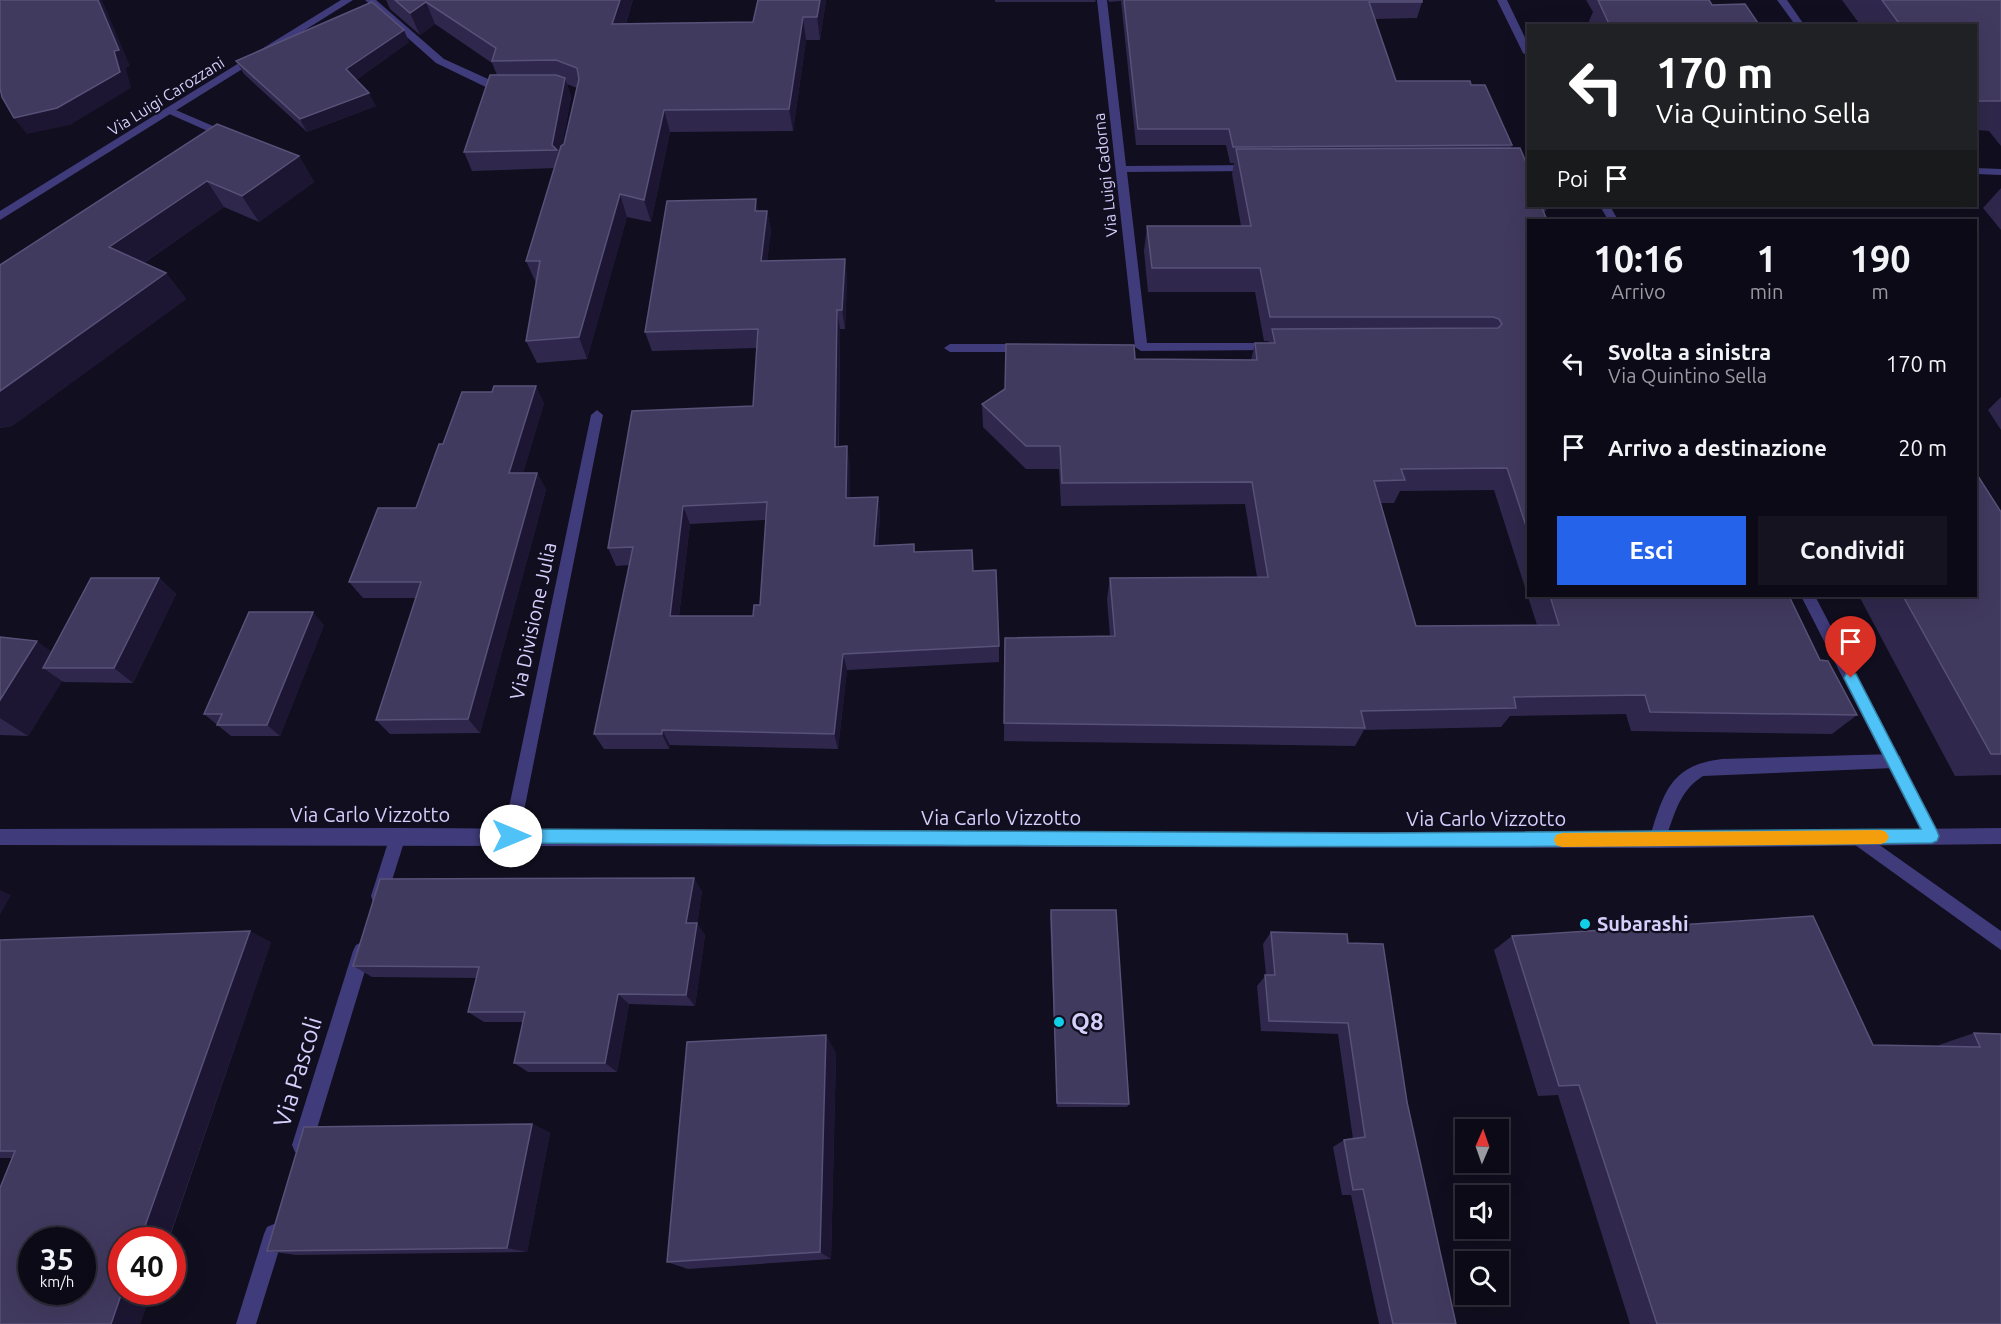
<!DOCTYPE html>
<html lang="it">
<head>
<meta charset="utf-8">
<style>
  body { margin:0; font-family:Ubuntu,sans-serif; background:#161320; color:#f1f3f6; height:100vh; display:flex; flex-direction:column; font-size:22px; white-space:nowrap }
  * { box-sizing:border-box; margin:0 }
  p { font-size:20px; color:#9a9aa1 }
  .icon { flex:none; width:33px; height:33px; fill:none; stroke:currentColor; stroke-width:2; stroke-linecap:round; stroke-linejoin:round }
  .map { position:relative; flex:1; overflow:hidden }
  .drawer { position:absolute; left:1527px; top:219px; width:450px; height:378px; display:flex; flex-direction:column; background:#0d0a17; border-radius:0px; box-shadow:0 6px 24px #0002,0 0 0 2px #2d2b36 }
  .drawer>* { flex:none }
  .banner { position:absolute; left:1527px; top:24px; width:450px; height:183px; border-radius:0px; box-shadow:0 6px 24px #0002,0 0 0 2px #2d2b36; background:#202124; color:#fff; overflow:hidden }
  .needle { width:39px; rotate:2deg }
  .controls { position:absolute; left:1455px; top:1119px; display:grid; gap:12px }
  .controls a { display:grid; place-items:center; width:54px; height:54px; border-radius:0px; background:#0d0a17; box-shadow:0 6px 24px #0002,0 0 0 2px #2d2b36; font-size:30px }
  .speed { position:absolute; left:18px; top:1227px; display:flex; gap:12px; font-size:30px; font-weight:700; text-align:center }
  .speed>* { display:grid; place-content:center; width:78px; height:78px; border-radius:50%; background:#0d0a17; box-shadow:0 6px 24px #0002,0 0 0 2px #2d2b36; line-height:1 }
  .speed small { font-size:15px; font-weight:400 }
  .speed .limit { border:9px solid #d22; background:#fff; color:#111 }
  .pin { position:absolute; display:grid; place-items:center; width:51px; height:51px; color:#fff; margin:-62px -26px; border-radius:50% 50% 50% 0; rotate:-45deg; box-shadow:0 0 6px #0007 }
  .pin .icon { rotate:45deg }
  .me { position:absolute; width:66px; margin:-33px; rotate:90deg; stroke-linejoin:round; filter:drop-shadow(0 0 4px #0008) }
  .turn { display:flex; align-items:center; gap:21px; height:126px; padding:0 30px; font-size:27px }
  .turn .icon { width:78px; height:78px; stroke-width:2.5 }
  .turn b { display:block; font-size:42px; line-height:51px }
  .then { display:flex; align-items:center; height:57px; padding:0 30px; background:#0003; gap:12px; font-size:22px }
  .eta { display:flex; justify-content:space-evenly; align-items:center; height:102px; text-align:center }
  .eta b { font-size:36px; font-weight:600; line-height:42px }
  .cta { display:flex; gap:12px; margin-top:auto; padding:12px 30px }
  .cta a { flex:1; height:69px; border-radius:0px; background:#2563eb; color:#fff; font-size:24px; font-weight:600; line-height:69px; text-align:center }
  .cta a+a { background:#161320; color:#f1f3f6 }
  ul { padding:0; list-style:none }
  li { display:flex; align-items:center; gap:18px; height:84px; padding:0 30px }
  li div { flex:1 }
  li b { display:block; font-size:22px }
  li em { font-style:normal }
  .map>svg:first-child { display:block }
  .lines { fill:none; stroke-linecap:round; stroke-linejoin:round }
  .service { fill:#403c7b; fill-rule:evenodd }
  .minor { fill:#403c7b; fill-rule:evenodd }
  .tertiary { fill:#403c7b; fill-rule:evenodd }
  .wall { fill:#2f284c; fill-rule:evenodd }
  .shaded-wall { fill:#1c1632 }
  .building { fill:#413a5f; stroke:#585178; stroke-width:1.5; fill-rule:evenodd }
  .route { fill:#4fc3f7; stroke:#337fa1; stroke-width:1.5 }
  .slow { fill:#f59e0b }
  .poi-dot { fill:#10cfe7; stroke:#110e1f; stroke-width:2 }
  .labels { text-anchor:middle; stroke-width:4.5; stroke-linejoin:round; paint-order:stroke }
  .far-street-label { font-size:16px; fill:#d5cffc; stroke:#110e1f }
  .street-label { font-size:20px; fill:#d5cffc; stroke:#110e1f }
  .poi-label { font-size:20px; font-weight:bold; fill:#d5cffc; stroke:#110e1f; text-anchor:start }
  .near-poi-label { font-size:24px; font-weight:bold; fill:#d5cffc; stroke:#110e1f; text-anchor:start }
  .near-street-label { font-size:24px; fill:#d5cffc; stroke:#110e1f }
</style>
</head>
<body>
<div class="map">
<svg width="2001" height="1324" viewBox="0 0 2001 1324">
  <rect width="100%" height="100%" fill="#110e1f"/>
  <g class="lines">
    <g class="service">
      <polygon points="171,108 220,129 221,131 214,143 206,143 205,141 210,132 167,113 166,111"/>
      <path d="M1894 754 1900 756 1902 761 1900 766 1894 768 1703 776C1677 792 1674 819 1663 845L1657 848 1651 845 1649 840C1663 795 1669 765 1722 759Z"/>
      <polygon points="1857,829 2001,931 2001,950 1851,842 1849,837 1851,832"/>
    </g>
    <g class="minor">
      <polygon points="365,0 376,0 444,59 510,89 505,92 494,91 436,63"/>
      <polygon points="1097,0 1107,0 1126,166 1253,165 1258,168 1253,171 1127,172 1147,343 1274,343 1278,344 1280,347 1278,350 1141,351 1135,347"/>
      <polygon points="1497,0 1507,0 1528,44 1528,56 1523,53"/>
      <polygon points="1777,0 1787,0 1805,26 1796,26"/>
      <polygon points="1976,168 2001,169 2001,175 1976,174"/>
      <polygon points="1600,206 1610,206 1618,220 1608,220"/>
      <polygon points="950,344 1027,344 1033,348 1027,352 950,352 944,348"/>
      <polygon points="597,410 603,415 519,836 517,841 511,844 505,841 503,836 591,415"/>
      <polygon points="1801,596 1815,596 1938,831 1940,836 1938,841 1932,844 1926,841"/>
      <polygon points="398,828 404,831 406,836 387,896 385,902 379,904 373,902 371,896 390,836 392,831"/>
      <polygon points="362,942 368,945 371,951 312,1145 309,1152 302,1155 295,1152 292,1145 353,951 356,945"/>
      <polygon points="274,1224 281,1227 284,1234 256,1324 236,1324 264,1234 267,1227"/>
    </g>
    <g class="tertiary">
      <polygon points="341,0 353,0 0,220 0,211"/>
      <path d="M398 828C932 831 1467 835 2001 828V844L1657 848 0 845V829Z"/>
    </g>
  </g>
  <g class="wall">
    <path d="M386 0H633L626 23 753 22 826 0 820 40H806L793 131 670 132 651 222 627 217 587 359 537 363 526 341 536 283 526 261 555 168 472 171 464 152 497 75 492 63 435 24 420 35 390 9ZM567 84 577 88 564 144 562 146 571 97Z"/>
    <polygon points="995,0 1096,0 1095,2 995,2"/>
    <path d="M1108 0H1422V2L1417 18 1374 19 1396 81 1471 85 1512 145 1511 148 1547 208 1544 214 1528 220V596H1789L1820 660 1857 715 1832 734 1631 731 1626 714 1510 716 1501 727 1364 730 1355 746 1004 741 1005 638 1110 636 1107 599 1110 578 1257 577 1245 504 1061 506 1059 469H1026L983 427 982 404 1135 359 1251 360 1255 343H1268L1269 341H1264L1255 292H1148L1144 251 1147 226H1241L1232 174 1234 163H1230L1226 145H1136L1121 1 1109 2ZM1494 490 1537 625 1416 626 1381 503H1394L1400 491Z"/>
    <polygon points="1586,0 1709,0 1712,5 1760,26 1591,26 1589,21 1593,12"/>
    <polygon points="1842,0 2001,0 2001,146 1989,131 1976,130 1976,26 1861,26"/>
    <polygon points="409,42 356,80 376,106 307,132 244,74 236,61"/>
    <polygon points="217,124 299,156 314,182 259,222 224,207 144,263 166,273 186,299 12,426 0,428 0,265"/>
    <polygon points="2001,188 2001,230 1983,208"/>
    <path d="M759 211H767L771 230 767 261 845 259 847 279 845 329H840L839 447 850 464V498L878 497 880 514 878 546 914 544 915 552 973 571 999 646V662L847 670 838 749 670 745 669 749H604L594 734 630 565 616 566 608 548 753 406 757 348 652 351 645 332ZM766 520 760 605 753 616H679L690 524Z"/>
    <polygon points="2001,397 2001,430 1988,410"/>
    <polygon points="544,403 523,473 537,473 546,490 480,733 390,734 376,720 416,598 363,598 349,582 416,508 443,444"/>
    <polygon points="2001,512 2001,775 1955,776 1859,596 1976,596"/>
    <polygon points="159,578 176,594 133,683 64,682 62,681 28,736 0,735 0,637 52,652"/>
    <polygon points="324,625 280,736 231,736 204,714"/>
    <polygon points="702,891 697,924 705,935 695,1006 629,1004 617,1072 528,1072 514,1063 523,1022 484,1022 468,1012 477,978 372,977 353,966"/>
    <polygon points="1051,910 1129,1104 1127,1107 1057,1107 1050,916"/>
    <polygon points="1271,932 1348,943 1407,1102 1456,1324 1379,1324 1351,1195 1342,1195 1333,1147 1344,1140 1353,1139 1338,1034 1261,1031 1257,986 1266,975 1263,944"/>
    <polygon points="1512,936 1873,1045 1940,1046 1939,1045 1974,1033 2001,1034 2001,1324 1630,1324 1558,1095 1538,1096 1494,950"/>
    <polygon points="0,940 271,942 140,1324 0,1324 12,1158 0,1158"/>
    <polygon points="826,1035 836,1054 831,1259 688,1269 667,1262"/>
    <polygon points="532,1124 550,1133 527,1252 296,1255 267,1251"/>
  </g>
  <g class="shaded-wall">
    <polygon points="98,0 102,0 130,66 126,68 131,88 70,125 27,134 14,118"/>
    <polygon points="620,0 633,0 618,46 612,24"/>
    <polygon points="820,0 826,0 820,40 817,17"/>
    <polygon points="426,2 435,24 420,35 410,13"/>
    <polygon points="803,17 806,40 793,131 789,109"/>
    <polygon points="404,30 409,42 353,82 346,69"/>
    <polygon points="565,78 571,97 560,158 557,150 552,145"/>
    <polygon points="369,93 376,106 307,132 300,119"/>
    <polygon points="664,110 670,132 651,222 644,200"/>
    <polygon points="299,156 314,182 259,222 242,196"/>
    <polygon points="207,181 224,207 129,273 109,247"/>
    <polygon points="620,194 627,217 587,359 579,337"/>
    <polygon points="756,199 760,219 755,211"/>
    <polygon points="767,211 771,230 765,281 761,261"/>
    <polygon points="845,259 847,279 845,329 842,310"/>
    <polygon points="166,273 186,299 12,426 0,428 0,391"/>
    <polygon points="837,310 840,329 838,465 835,447"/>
    <polygon points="536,386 544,403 518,490 509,473"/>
    <polygon points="847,446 850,464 850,515 846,498"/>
    <polygon points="537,473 546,490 480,733 468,719"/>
    <polygon points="878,497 880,514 877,563 874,546"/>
    <polygon points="683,506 690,524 677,632 670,616"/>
    <polygon points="159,578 176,594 133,683 114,668"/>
    <polygon points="313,612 324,625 280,736 267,725"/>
    <polygon points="37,641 71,666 43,668 62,681 28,736 0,718 0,700"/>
    <polygon points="843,654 847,670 838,749 834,734"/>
    <polygon points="662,730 670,745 669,749 662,734"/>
    <polygon points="694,878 702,891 697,924 705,935 695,1006 686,995 686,923"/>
    <polygon points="0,890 11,895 0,915"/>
    <polygon points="250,931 271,942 168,1240 140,1240"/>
    <polygon points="618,994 629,1004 617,1072 605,1063"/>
    <polygon points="826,1035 836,1054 831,1259 820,1252"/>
    <polygon points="532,1124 550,1133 527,1252 507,1248"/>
    <polygon points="122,1292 151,1292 140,1324 111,1324"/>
  </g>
  <g class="building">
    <polygon points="0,0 98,0 119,50 114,51 120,72 57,108 14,118 2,97 0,88"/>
    <polygon points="395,0 620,0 612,24 753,22 758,0 820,0 817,17 803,17 789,109 664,110 644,200 620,194 579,337 526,341 540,261 526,261 561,146 564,144 579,79 577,68 556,60 492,61 496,48 426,2 410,13"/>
    <polygon points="1124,0 1422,0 1422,2 1369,2 1396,81 1470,81 1471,85 1485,85 1512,145 1233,147 1229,129 1138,129"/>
    <polygon points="1598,0 1709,0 1712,5 1745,4 1760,26 1610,26"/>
    <polygon points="1882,0 2001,0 2001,101 1976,101 1976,26 1901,26"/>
    <polygon points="372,2 404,30 346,69 369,93 300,119 236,61"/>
    <polygon points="490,75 556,75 565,78 552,145 557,150 464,152"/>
    <polygon points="217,124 299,156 242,196 207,181 109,247 166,273 0,391 0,265"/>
    <polygon points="1520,148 1528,167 1528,206 1545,206 1547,208 1542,208 1547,220 1528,220 1528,532 1507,468 1401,469 1405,480 1374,481 1416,626 1559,625 1550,596 1789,596 1820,660 1828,661 1857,715 1650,712 1645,695 1514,697 1516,708 1361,711 1365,728 1004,723 1005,638 1115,636 1110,578 1268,577 1252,482 1062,483 1060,446 1026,446 982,404 1005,389 1006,344 1134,345 1135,359 1257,360 1255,343 1275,343 1272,329 1498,328 1502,324 1499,319 1493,317 1270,317 1260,268 1152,268 1147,226 1251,226 1236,149"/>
    <path d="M756 199 755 211H767L761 261 845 259 842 310H837L835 447 847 446 846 498 878 497 874 546 914 544V552L972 550 973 571 996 570 999 646 843 654 834 734 662 730V734H594L633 547 608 548 632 411 753 406 758 329 645 332 667 201ZM767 502 760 605H754L753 616H670L683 506Z"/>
    <polygon points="494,386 536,386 509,473 537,473 468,719 376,720 421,582 349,582 378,508 416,508 439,444 443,444 462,392 492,392"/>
    <polygon points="1976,473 2001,512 2001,754 1991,754 1903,596 1976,596"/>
    <polygon points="91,578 159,578 114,668 43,668"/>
    <polygon points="249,612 313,612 267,725 217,725 222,714 204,714"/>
    <polygon points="0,637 37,641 0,700"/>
    <polygon points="694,878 686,923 697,923 686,995 618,994 605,1063 514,1063 525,1012 468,1012 479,967 353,966 380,879"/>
    <polygon points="1051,910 1116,910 1129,1104 1057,1103"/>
    <polygon points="1813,916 1873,1045 1980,1047 1974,1033 2001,1034 2001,1324 1657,1324 1579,1085 1559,1086 1512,936"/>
    <path d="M250 931 140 1240H122V1292L111 1324H0V1188L15 1151H0V940ZM32 1240H82V1292H32Z"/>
    <polygon points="1271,932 1347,934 1348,943 1383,944 1407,1102 1456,1324 1393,1324 1363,1189 1353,1190 1344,1140 1365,1137 1348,1023 1269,1021 1265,975 1275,975"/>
    <polygon points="826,1035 820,1252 667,1262 687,1042"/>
    <polygon points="532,1124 507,1248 267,1251 304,1127"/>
  </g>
  <path class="route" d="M1851 673 1856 674 1937 831 1939 836 1937 841 1932 843C1458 850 984 845 511 843L505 841 503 836 505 831 511 829 1376 833 1921 829 1844 678 1846 674Z"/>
  <polygon class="slow" points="1881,830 1886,832 1889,837 1886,842 1881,844 1562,847 1556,845 1554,840 1556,835 1562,833"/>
  <g class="poi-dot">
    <circle cx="1585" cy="924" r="6"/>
    <circle cx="1059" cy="1022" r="6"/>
  </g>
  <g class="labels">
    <g class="far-street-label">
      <text transform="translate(166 96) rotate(-32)" y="6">Via Luigi Carozzani</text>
      <text transform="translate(1105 175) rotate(-96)" y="6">Via Luigi Cadorna</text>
    </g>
    <g class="street-label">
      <text transform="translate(533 621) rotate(-78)" y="7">Via Divisione Julia</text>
      <text x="370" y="822">Via Carlo Vizzotto</text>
      <text x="1001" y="825">Via Carlo Vizzotto</text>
      <text x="1486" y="826">Via Carlo Vizzotto</text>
    </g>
    <g class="poi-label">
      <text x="1597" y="931">Subarashi</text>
    </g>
    <g class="near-poi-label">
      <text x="1071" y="1030">Q8</text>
    </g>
    <g class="near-street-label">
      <text transform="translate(298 1072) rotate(-73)" y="8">Via Pascoli</text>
    </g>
  </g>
</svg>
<div class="controls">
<a><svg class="needle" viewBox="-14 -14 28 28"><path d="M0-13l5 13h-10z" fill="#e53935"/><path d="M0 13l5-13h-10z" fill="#9a9aa1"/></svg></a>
<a><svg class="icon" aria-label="sound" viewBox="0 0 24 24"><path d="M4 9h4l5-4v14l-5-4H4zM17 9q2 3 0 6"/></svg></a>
<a><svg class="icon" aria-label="search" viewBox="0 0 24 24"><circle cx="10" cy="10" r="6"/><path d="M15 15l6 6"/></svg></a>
</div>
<div class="speed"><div>35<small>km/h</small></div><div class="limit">40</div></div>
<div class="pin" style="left:1851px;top:678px;background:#d93025"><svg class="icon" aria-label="arrive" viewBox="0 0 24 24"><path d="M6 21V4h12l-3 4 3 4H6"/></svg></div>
<svg class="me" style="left:511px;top:836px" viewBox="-20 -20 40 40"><circle r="19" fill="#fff"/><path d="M0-13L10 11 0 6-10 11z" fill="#4fc3f7"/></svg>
<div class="banner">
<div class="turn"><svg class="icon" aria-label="left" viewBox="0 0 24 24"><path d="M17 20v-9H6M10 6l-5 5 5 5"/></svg><div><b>170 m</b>Via Quintino Sella</div></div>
<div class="then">Poi<svg class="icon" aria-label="arrive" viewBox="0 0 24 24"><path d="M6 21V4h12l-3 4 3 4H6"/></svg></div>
</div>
<section class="drawer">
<div class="eta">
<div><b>10:16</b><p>Arrivo</p></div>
<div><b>1</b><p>min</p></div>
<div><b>190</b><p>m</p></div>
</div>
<ul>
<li><svg class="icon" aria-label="left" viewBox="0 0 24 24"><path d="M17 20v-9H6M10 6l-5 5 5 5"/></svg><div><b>Svolta a sinistra</b><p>Via Quintino Sella</p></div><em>170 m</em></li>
<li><svg class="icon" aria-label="arrive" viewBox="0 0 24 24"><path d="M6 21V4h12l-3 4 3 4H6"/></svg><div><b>Arrivo a destinazione</b></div><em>20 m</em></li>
</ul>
<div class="cta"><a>Esci</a><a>Condividi</a></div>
</section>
</div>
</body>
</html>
